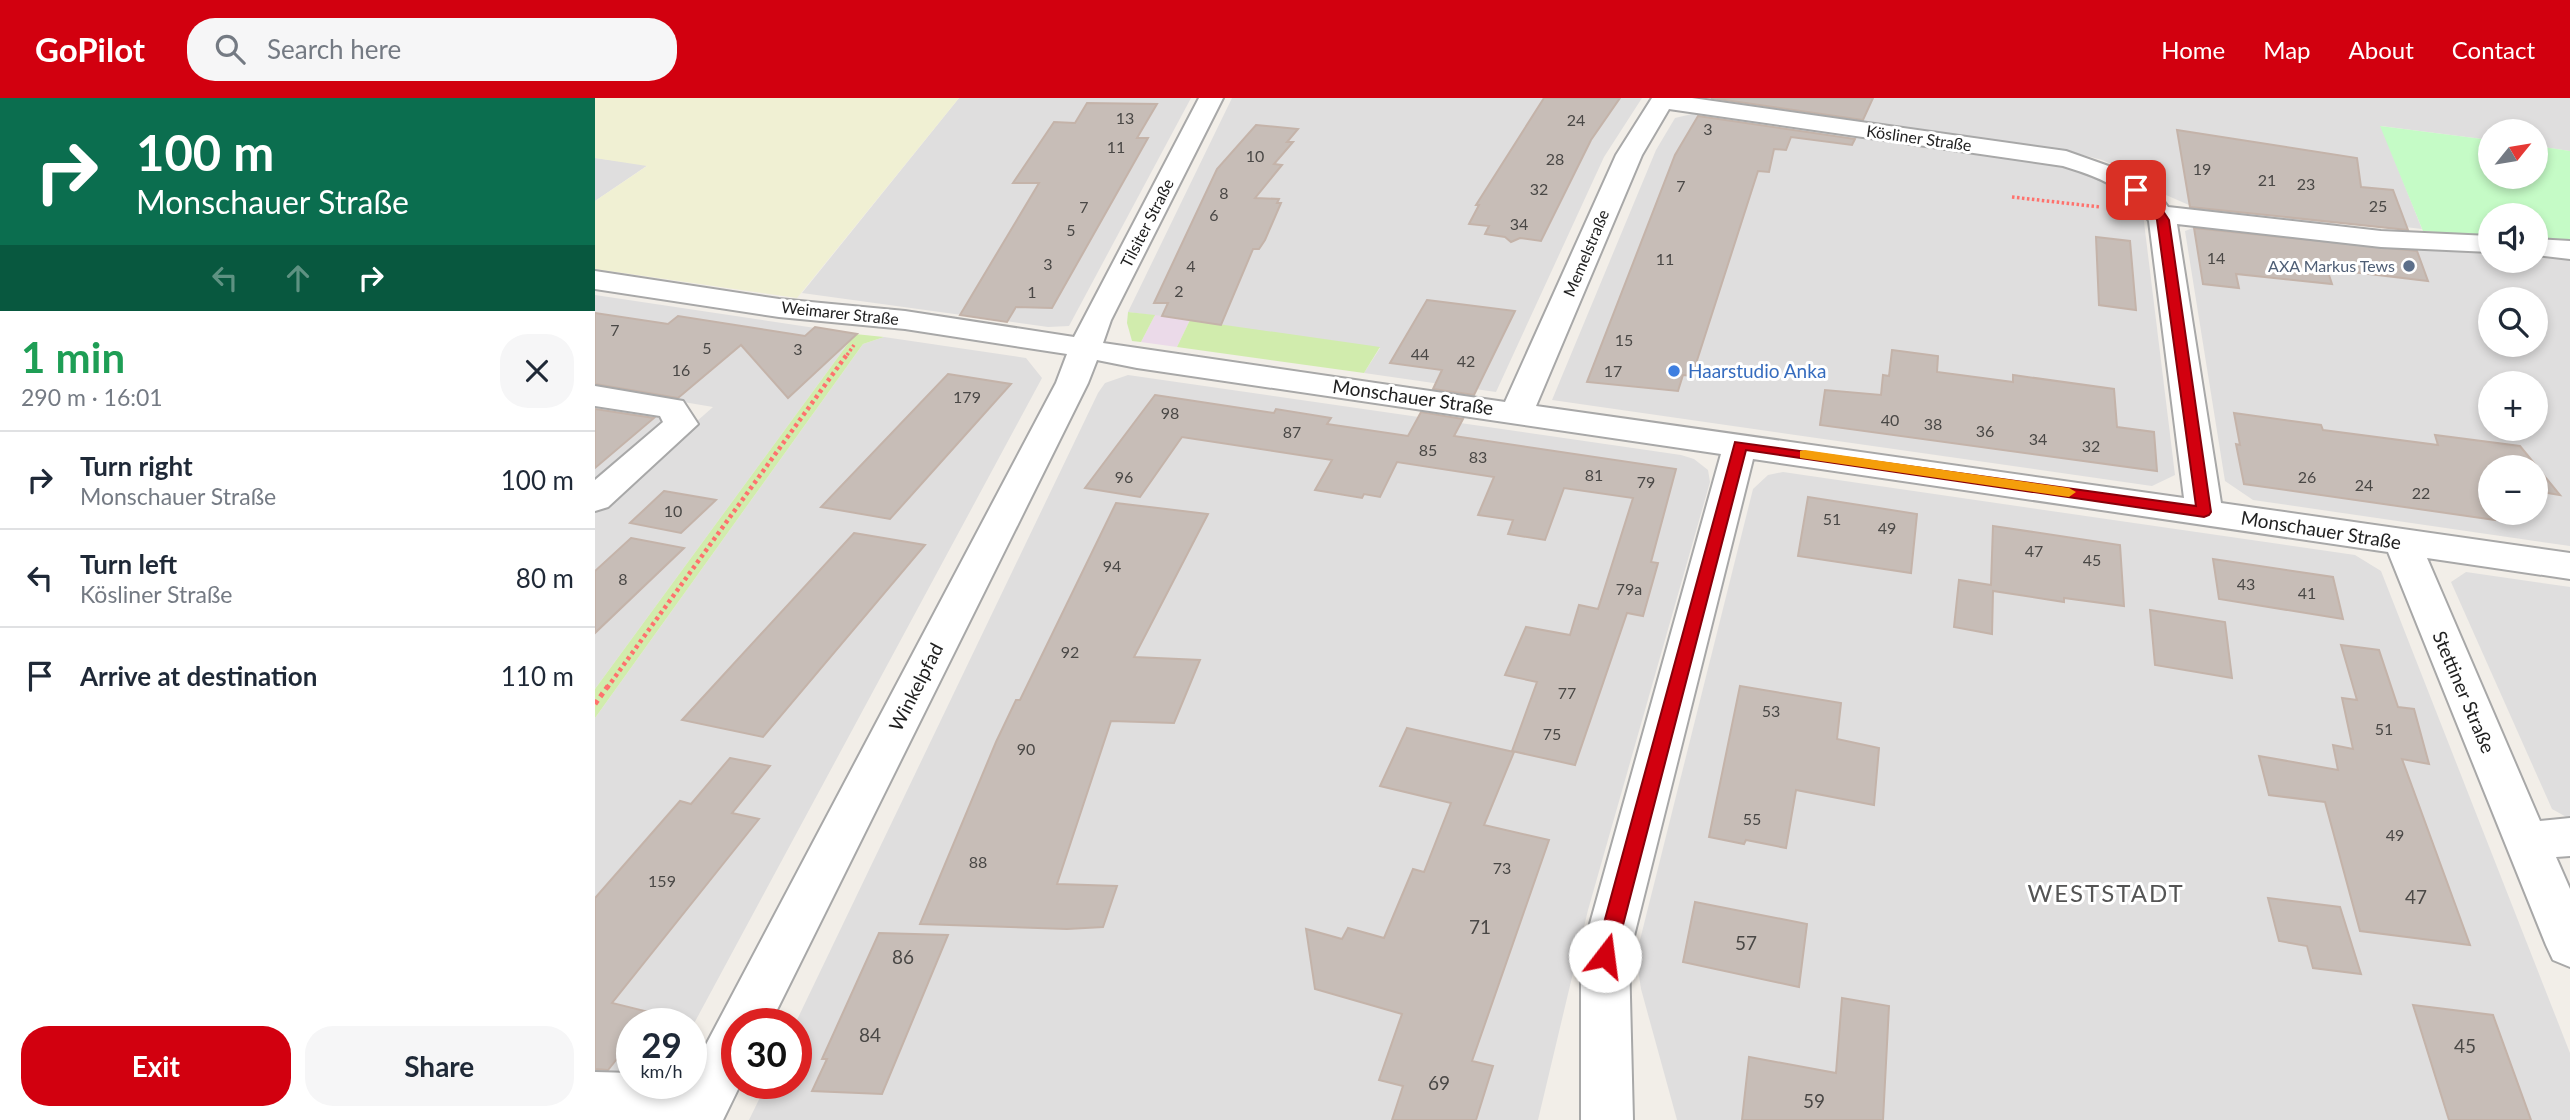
<!DOCTYPE html>
<html lang="en">
<head>
<meta charset="utf-8">
<style>
  body { margin:0; font-family:Lato,sans-serif; background:#f6f6f7; color:#1f2937; height:100vh; display:flex; flex-direction:column; font-size:26px; white-space:nowrap }
  * { box-sizing:border-box; margin:0 }
  p { font-size:23px; color:#747a83 }
  .icon { flex:none; width:38px; height:38px; fill:none; stroke:currentColor; stroke-width:2; stroke-linecap:round; stroke-linejoin:round }
  .map { position:relative; flex:1; overflow:hidden }
  .drawer { display:flex; flex-direction:column; background:#fff; width:595px }
  .drawer>* { flex:none }
  .banner { background:#0b6e4f; color:#fff; overflow:hidden }
  .needle { width:46px; rotate:60deg }
  .tools { position:absolute; left:1883px; top:21px; display:grid; gap:14px }
  .tools a { display:grid; place-items:center; width:70px; height:70px; border-radius:50%; background:#fff; box-shadow:0 4px 10px #0003; font-size:35px }
  .speed { position:absolute; left:21px; top:910px; display:flex; gap:14px; font-size:35px; font-weight:700; text-align:center }
  .speed>* { display:grid; place-content:center; width:91px; height:91px; border-radius:50%; background:#fff; box-shadow:0 4px 10px #0003; line-height:1 }
  .speed small { font-size:18px; font-weight:400 }
  .speed .limit { border:10px solid #d22; background:#fff; color:#111 }
  .pin { position:absolute; display:grid; place-items:center; width:60px; height:60px; color:#fff; margin:-30px; border-radius:14px; box-shadow:0 4px 10px #0006 }
  .me { position:absolute; width:77px; margin:-38px; rotate:15deg; stroke-linejoin:round; filter:drop-shadow(0 0 5px #0008) }
  .turn { display:flex; align-items:center; gap:24px; height:147px; padding:0 21px; font-size:32px }
  .turn .icon { width:91px; height:91px; stroke-width:2.5 }
  .turn b { display:block; font-size:49px; line-height:60px }
  .lanes { display:flex; align-items:center; height:66px; padding:0 21px; background:#0003; justify-content:center; gap:35px; direction:ltr }
  .lanes .off { opacity:.35 }
  .round { display:grid; place-items:center; flex:none; width:74px; height:74px; border-radius:28px; background:#f6f6f7 }
  .summary { display:flex; align-items:center; justify-content:space-between; height:119px; padding:0 21px }
  h1 { font-size:42px; font-weight:700; line-height:52px; color:#1e9e55 }
  .primary-button { display:flex; gap:14px; margin-top:auto; padding:14px 21px }
  .primary-button a { flex:1; height:80px; border-radius:28px; background:#d2000f; color:#fff; font-size:28px; font-weight:700; line-height:80px; text-align:center }
  .primary-button a+a { background:#f6f6f7; color:#1f2937 }
  ul { padding:0; list-style:none }
  li { display:flex; align-items:center; gap:21px; height:98px; padding:0 21px; border-top:2px solid #e0e1e3 }
  li div { flex:1 }
  li b { display:block; font-size:26px }
  li em { font-style:normal }
  header { display:flex; align-items:center; gap:42px; box-sizing:border-box; height:98px; padding:0 35px; background:#d2000f; color:#fff }
  header strong { font-size:33px }
  nav { display:flex; gap:38px; margin-inline-start:auto; font-size:24px }
  .search { width:490px; height:63px; background:#f6f6f7; display:flex; align-items:center; gap:18px; box-sizing:border-box; padding:0 24px; border-radius:28px; color:#747a83; font-size:26px }
  main { display:flex; flex:1; min-height:0 }
  .map>svg:first-child { display:block }
  .residential { fill:#dfdede; fill-rule:evenodd }
  .industrial { fill:#ebdae9 }
  .farmland { fill:#f0f0d3 }
  .grass { fill:#d1ecad }
  .park { fill:#c5fbc6 }
  .building { fill:#c7bdb7; stroke:#c4b3a9; stroke-width:2 }
  .lines { fill:none; stroke-linecap:round; stroke-linejoin:round }
  .minor-casing { stroke:#a8a8a8; stroke-width:4 }
  .path-far2 { stroke:#fe726d; stroke-width:3.5; stroke-dasharray:2.5 2.5; stroke-linecap:butt }
  .path-far1 { stroke:#fe726d; stroke-width:4.5; stroke-dasharray:3.5 3.5; stroke-linecap:butt }
  .path { stroke:#fe726d; stroke-width:5; stroke-dasharray:4.5 4.5; stroke-linecap:butt }
  .minor { fill:#fff; fill-rule:evenodd }
  .route { fill:#d2000f; stroke:#88000a; stroke-width:2 }
  .slow { fill:#f59e0b }
  .service-dot { fill:#5c6f8a; stroke:#fff; stroke-width:2.5 }
  .shop-dot { fill:#3f7fe0; stroke:#fff; stroke-width:2.5 }
  .labels { text-anchor:middle; stroke-width:6; stroke-linejoin:round; paint-order:stroke }
  .number-label { font-size:16px; fill:#4a4846 }
  .far-street-label { font-size:16px; fill:#212121; stroke:#fff }
  .far-service-label { font-size:16px; fill:#4e5e75; stroke:#fff; text-anchor:end }
  .shop-label { font-size:19px; fill:#366cbe; stroke:#fff; text-anchor:start }
  .street-label { font-size:19px; fill:#212121; stroke:#fff }
  .near-number-label { font-size:19px; fill:#4a4846 }
  .near-neighbourhood-label { font-size:24px; letter-spacing:2px; fill:#545454; stroke:#fff }
</style>
</head>
<body>
<header>
<strong>GoPilot</strong>
<div class="search"><svg class="icon" aria-label="search" viewBox="0 0 24 24"><circle cx="10" cy="10" r="6"/><path d="M15 15l6 6"/></svg>Search here</div>
<nav><a>Home</a><a>Map</a><a>About</a><a>Contact</a></nav>
</header>
<main>
<section class="drawer">
<div class="banner">
<div class="turn"><svg class="icon" aria-label="right" viewBox="0 0 24 24"><path d="M7 20v-9h11M14 6l5 5-5 5"/></svg><div><b>100 m</b>Monschauer Straße</div></div>
<div class="lanes"><svg class="icon off" aria-label="left" viewBox="0 0 24 24"><path d="M17 20v-9H6M10 6l-5 5 5 5"/></svg><svg class="icon off" aria-label="ahead" viewBox="0 0 24 24"><path d="M12 20V5M6 11l6-6 6 6"/></svg><svg class="icon" aria-label="right" viewBox="0 0 24 24"><path d="M7 20v-9h11M14 6l5 5-5 5"/></svg></div>
</div>
<div class="summary"><div><h1>1 min</h1><p>290 m · 16:01</p></div><a class="round"><svg class="icon" aria-label="close" viewBox="0 0 24 24"><path d="M6 6l12 12M18 6L6 18"/></svg></a></div>
<ul>
<li><svg class="icon" aria-label="right" viewBox="0 0 24 24"><path d="M7 20v-9h11M14 6l5 5-5 5"/></svg><div><b>Turn right</b><p>Monschauer Straße</p></div><em>100 m</em></li>
<li><svg class="icon" aria-label="left" viewBox="0 0 24 24"><path d="M17 20v-9H6M10 6l-5 5 5 5"/></svg><div><b>Turn left</b><p>Kösliner Straße</p></div><em>80 m</em></li>
<li><svg class="icon" aria-label="arrive" viewBox="0 0 24 24"><path d="M6 21V4h12l-3 4 3 4H6"/></svg><div><b>Arrive at destination</b></div><em>110 m</em></li>
</ul>
<div class="primary-button"><a>Exit</a><a>Share</a></div>
</section>
<div class="map">
<svg width="1975" height="1022" viewBox="0 0 1975 1022">
  <rect width="100%" height="100%" fill="#f2eee8"/>
  <g class="residential">
    <polygon points="364,0 596,0 474,228 453,229 207,195"/>
    <polygon points="637,0 1047,0 1009,59 901,294 769,275 785,250 533,214"/>
    <polygon points="1108,0 1975,0 1975,53 1941,48 1941,33 1895,33 1895,42 1786,28 1827,131 1749,122 1732,129 1603,111 1571,97 1540,76 1507,62 1473,53"/>
    <polygon points="1101,15 1459,67 1491,75 1514,85 1538,102 1548,116 1580,377 1557,388 957,302 1061,52 1080,20"/>
    <polygon points="0,60 53,67 0,103"/>
    <path d="M1608 126 1895 156V163H1941V159L1975 161V448L1658 402 1630 383 1590 133ZM1895 201H1941V247H1895ZM1895 285H1941V331H1895ZM1895 369H1941V415H1895Z"/>
    <polygon points="0,197 260,236 0,591 0,413 118,309 0,289"/>
    <polygon points="289,239 431,260 447,280 96,931 96,926 37,926 37,985 0,988 0,620 268,246"/>
    <polygon points="533,277 1086,357 1099,361 1113,372 1115,384 993,812 943,1022 154,1022 172,985 201,985 200,926 503,295 510,285"/>
    <polygon points="0,307 65,317 71,327 0,389"/>
    <polygon points="1188,374 1760,457 1786,473 1975,955 1975,1022 1082,1022 1046,891 1041,858 1158,391 1173,377"/>
    <polygon points="1871,474 1975,489 1975,721 1957,711 1856,484"/>
  </g>
  <polygon class="industrial" points="560,217 595,222 582,249 546,244"/>
  <polygon class="farmland" points="0,0 364,0 202,200 0,171 0,103 52,68 0,60"/>
  <g class="grass">
    <polygon points="533,214 560,217 546,244 537,243 532,225"/>
    <polygon points="595,222 785,249 769,275 582,249"/>
    <polygon points="260,236 289,239 268,246 0,620 0,591"/>
  </g>
  <polygon class="park" points="1785,28 1895,42 1895,79 1941,79 1941,48 1975,53 1975,143 1941,141 1941,117 1895,117 1895,138 1828,133"/>
  <g class="building">
    <polygon points="949,0 1025,0 996,42 946,143 925,140 916,144 910,139 890,136 894,128 874,126 884,107 881,107"/>
    <polygon points="1116,0 1278,0 1268,22"/>
    <polygon points="492,5 562,6 542,40 553,40 457,210 421,209 412,224 365,217 444,85 418,85 459,24 480,25"/>
    <polygon points="1103,18 1260,41 1257,47 1196,39 1191,52 1179,51 1174,74 1163,73 1097,278 1088,277 1083,293 992,284 1080,57"/>
    <polygon points="661,27 703,31 692,44 698,44 679,66 687,67 660,100 684,101 682,105 686,105 670,142 664,151 658,151 626,227 567,218 573,205 559,205 622,71"/>
    <polygon points="1582,32 1762,60 1766,89 1798,92 1813,132 1595,109"/>
    <polygon points="1599,130 1822,153 1833,183 1732,171 1737,186 1641,176 1644,190 1608,186"/>
    <polygon points="1501,139 1535,143 1541,212 1504,207"/>
    <polygon points="832,202 920,213 879,297 838,291 847,272 795,265"/>
    <polygon points="0,215 73,226 83,218 210,238 220,229 262,236 193,300 146,247 83,300 0,286"/>
    <polygon points="1297,252 1343,258 1342,274 1418,284 1418,277 1519,291 1522,329 1559,334 1562,373 1225,327 1230,292 1286,297 1288,277 1294,278"/>
    <polygon points="353,276 416,286 295,421 226,409"/>
    <polygon points="560,297 679,315 681,311 736,320 732,326 813,338 826,314 868,321 859,338 1081,371 1056,464 1063,465 1048,518 1032,515 980,667 917,653 942,584 910,577 931,529 975,537 984,507 1003,511 1038,400 969,390 950,442 913,436 918,422 883,417 899,379 802,364 785,399 769,396 767,400 720,392 737,362 587,339 545,399 490,390"/>
    <polygon points="0,311 59,320 0,370"/>
    <polygon points="1639,315 1726,327 1728,332 1843,347 1840,337 1925,348 1965,397 1941,393 1941,369 1895,369 1895,387 1886,386 1900,422 1649,386 1641,346 1645,347"/>
    <polygon points="69,393 121,402 86,435 35,425"/>
    <polygon points="1213,399 1322,416 1316,475 1203,458"/>
    <polygon points="521,405 613,416 539,559 605,562 579,625 516,623 462,786 522,788 508,829 472,831 325,826 401,644 421,602 425,602"/>
    <polygon points="1398,428 1525,447 1529,508 1469,500 1469,504 1398,493 1397,536 1359,529 1364,482 1396,487"/>
    <polygon points="259,435 330,447 168,639 87,622"/>
    <polygon points="36,440 89,450 0,535 0,473"/>
    <polygon points="1618,461 1738,479 1748,521 1624,501"/>
    <polygon points="1555,512 1630,524 1637,580 1560,567"/>
    <polygon points="1746,547 1784,552 1803,609 1819,611 1834,666 1807,661 1875,847 1765,833 1730,704 1674,697 1664,658 1743,672 1738,647 1758,651 1747,600 1762,602"/>
    <polygon points="1145,588 1246,605 1242,641 1284,650 1279,707 1201,692 1191,750 1151,742 1149,746 1114,739"/>
    <polygon points="812,630 919,654 889,727 954,742 877,963 898,968 881,1022 797,1022 808,988 784,982 807,916 720,891 711,831 747,841 753,830 789,840 818,771 829,774 856,705 785,688"/>
    <polygon points="135,660 175,668 137,715 164,721 17,905 58,915 49,926 37,926 37,942 13,972 0,971 0,800 85,703 96,706"/>
    <polygon points="1673,800 1745,809 1766,876 1718,870 1712,848 1684,843"/>
    <polygon points="1100,804 1212,826 1204,889 1088,864"/>
    <polygon points="284,835 353,837 287,996 217,993 232,961 227,961"/>
    <polygon points="1247,900 1294,908 1288,1022 1147,1022 1154,959 1241,975"/>
    <polygon points="1818,907 1898,917 1936,1022 1854,1022"/>
  </g>
  <g class="lines">
    <g class="minor-casing">
      <g id="minor">
        <path d="M604 0H628L516 222 508 245 910 304 1021 57 1057 0H1097L1471 53 1536 76 1561 93 1573 109 1786 133 1895 138V154L1786 149 1582 126 1626 405 1975 455V481L1832 460 1945 723 1975 720V758L1961 759 1975 791V869L1958 862 1951 847 1793 454 1158 361 1034 858 1038 1022H986V858L1126 356 542 270 502 262 493 285 175 926H142V985H146L128 1022H0V974L37 975V985H96V975L461 285 472 256 310 231 184 219 0 191V173L184 201 310 213 479 239ZM1074 11 1468 68C1501 78 1537 91 1554 123L1589 400 941 308 1047 57Z"/>
        <polygon points="1941,141 1975,143 1975,161 1941,157"/>
        <polygon points="0,288 88,303 103,326 13,409 0,413 0,382 68,324 65,318 0,308"/>
      </g>
    </g>
    <g class="path-far2">
      <polyline points="1417,99 1505,109"/>
      <polyline points="252,257 259,247"/>
    </g>
    <polyline class="path-far1" points="12,590 253,255"/>
    <polyline class="path" points="0,606 13,588"/>
    <use href="#minor" class="minor"/>
  </g>
  <polygon class="route" points="1541,88 1560,101 1574,122 1616,414 1614,417 1609,419 1151,352 1020,858 1017,864 1010,867 1003,864 1000,858 1140,344 1601,408 1562,122 1552,105 1535,92"/>
  <polygon class="slow" points="1210,352 1474,390 1481,394 1474,399 1205,360 1205,353"/>
  <circle class="service-dot" cx="1814" cy="168" r="7"/>
  <circle class="shop-dot" cx="1079" cy="273" r="7"/>
  <g class="labels">
    <g class="number-label">
      <text x="530" y="26">13</text>
      <text x="981" y="28">24</text>
      <text x="1113" y="37">3</text>
      <text x="521" y="55">11</text>
      <text x="660" y="64">10</text>
      <text x="960" y="67">28</text>
      <text x="1607" y="77">19</text>
      <text x="1672" y="88">21</text>
      <text x="1711" y="92">23</text>
      <text x="1086" y="94">7</text>
      <text x="944" y="97">32</text>
      <text x="629" y="101">8</text>
      <text x="1783" y="114">25</text>
      <text x="489" y="115">7</text>
      <text x="619" y="123">6</text>
      <text x="924" y="132">34</text>
      <text x="476" y="138">5</text>
      <text x="1621" y="166">14</text>
      <text x="1070" y="167">11</text>
      <text x="453" y="172">3</text>
      <text x="596" y="174">4</text>
      <text x="584" y="199">2</text>
      <text x="437" y="200">1</text>
      <text x="20" y="238">7</text>
      <text x="1029" y="248">15</text>
      <text x="112" y="256">5</text>
      <text x="203" y="257">3</text>
      <text x="825" y="262">44</text>
      <text x="871" y="269">42</text>
      <text x="86" y="278">16</text>
      <text x="1018" y="279">17</text>
      <text x="372" y="305">179</text>
      <text x="575" y="321">98</text>
      <text x="1295" y="328">40</text>
      <text x="1338" y="332">38</text>
      <text x="1390" y="339">36</text>
      <text x="697" y="340">87</text>
      <text x="1443" y="347">34</text>
      <text x="1496" y="354">32</text>
      <text x="833" y="358">85</text>
      <text x="883" y="365">83</text>
      <text x="999" y="383">81</text>
      <text x="529" y="385">96</text>
      <text x="1712" y="385">26</text>
      <text x="1051" y="390">79</text>
      <text x="1769" y="393">24</text>
      <text x="1826" y="401">22</text>
      <text x="78" y="419">10</text>
      <text x="1237" y="427">51</text>
      <text x="1292" y="436">49</text>
      <text x="1439" y="459">47</text>
      <text x="1497" y="468">45</text>
      <text x="517" y="474">94</text>
      <text x="28" y="487">8</text>
      <text x="1651" y="492">43</text>
      <text x="1034" y="497">79a</text>
      <text x="1712" y="501">41</text>
      <text x="475" y="560">92</text>
      <text x="972" y="601">77</text>
      <text x="1176" y="619">53</text>
      <text x="1789" y="637">51</text>
      <text x="957" y="642">75</text>
      <text x="431" y="657">90</text>
      <text x="1157" y="727">55</text>
      <text x="1800" y="743">49</text>
      <text x="383" y="770">88</text>
      <text x="907" y="776">73</text>
      <text x="67" y="789">159</text>
    </g>
    <g class="far-street-label">
      <text transform="translate(1324 40) rotate(8)" y="6">Kösliner Straße</text>
      <text transform="translate(552 125) rotate(-63)" y="6">Tilsiter Straße</text>
      <text transform="translate(991 155) rotate(-67)" y="6">Memelstraße</text>
      <text transform="translate(245 215) rotate(6)" y="6">Weimarer Straße</text>
    </g>
    <g class="far-service-label">
      <text x="1800" y="174">AXA Markus Tews</text>
    </g>
    <g class="shop-label">
      <text x="1093" y="280">Haarstudio Anka</text>
    </g>
    <g class="street-label">
      <text transform="translate(818 299) rotate(8)" y="7">Monschauer Straße</text>
      <text transform="translate(1726 432) rotate(9)" y="7">Monschauer Straße</text>
      <text transform="translate(321 589) rotate(-63)" y="7">Winkelpfad</text>
      <text transform="translate(1869 594) rotate(67)" y="7">Stettiner Straße</text>
    </g>
    <g class="near-number-label">
      <text x="1821" y="806">47</text>
      <text x="885" y="836">71</text>
      <text x="1151" y="852">57</text>
      <text x="308" y="866">86</text>
      <text x="275" y="944">84</text>
      <text x="1870" y="955">45</text>
      <text x="844" y="992">69</text>
      <text x="1219" y="1010">59</text>
    </g>
    <g class="near-neighbourhood-label">
      <text x="1511" y="804">WESTSTADT</text>
    </g>
  </g>
</svg>
<div class="tools">
<a><svg class="needle" viewBox="-14 -14 28 28"><path d="M0-13l5 13h-10z" fill="#e53935"/><path d="M0 13l5-13h-10z" fill="#747a83"/></svg></a>
<a><svg class="icon" aria-label="sound" viewBox="0 0 24 24"><path d="M4 9h4l5-4v14l-5-4H4zM17 9q2 3 0 6"/></svg></a>
<a><svg class="icon" aria-label="search" viewBox="0 0 24 24"><circle cx="10" cy="10" r="6"/><path d="M15 15l6 6"/></svg></a>
<a>+</a>
<a>−</a>
</div>
<div class="speed"><div>29<small>km/h</small></div><div class="limit">30</div></div>
<div class="pin" style="left:1541px;top:92px;background:#d93025"><svg class="icon" aria-label="arrive" viewBox="0 0 24 24"><path d="M6 21V4h12l-3 4 3 4H6"/></svg></div>
<svg class="me" style="left:1010px;top:858px" viewBox="-20 -20 40 40"><circle r="19" fill="#fff"/><path d="M0-13L10 11 0 6-10 11z" fill="#d2000f"/></svg>
</div>
</main>
</body>
</html>
